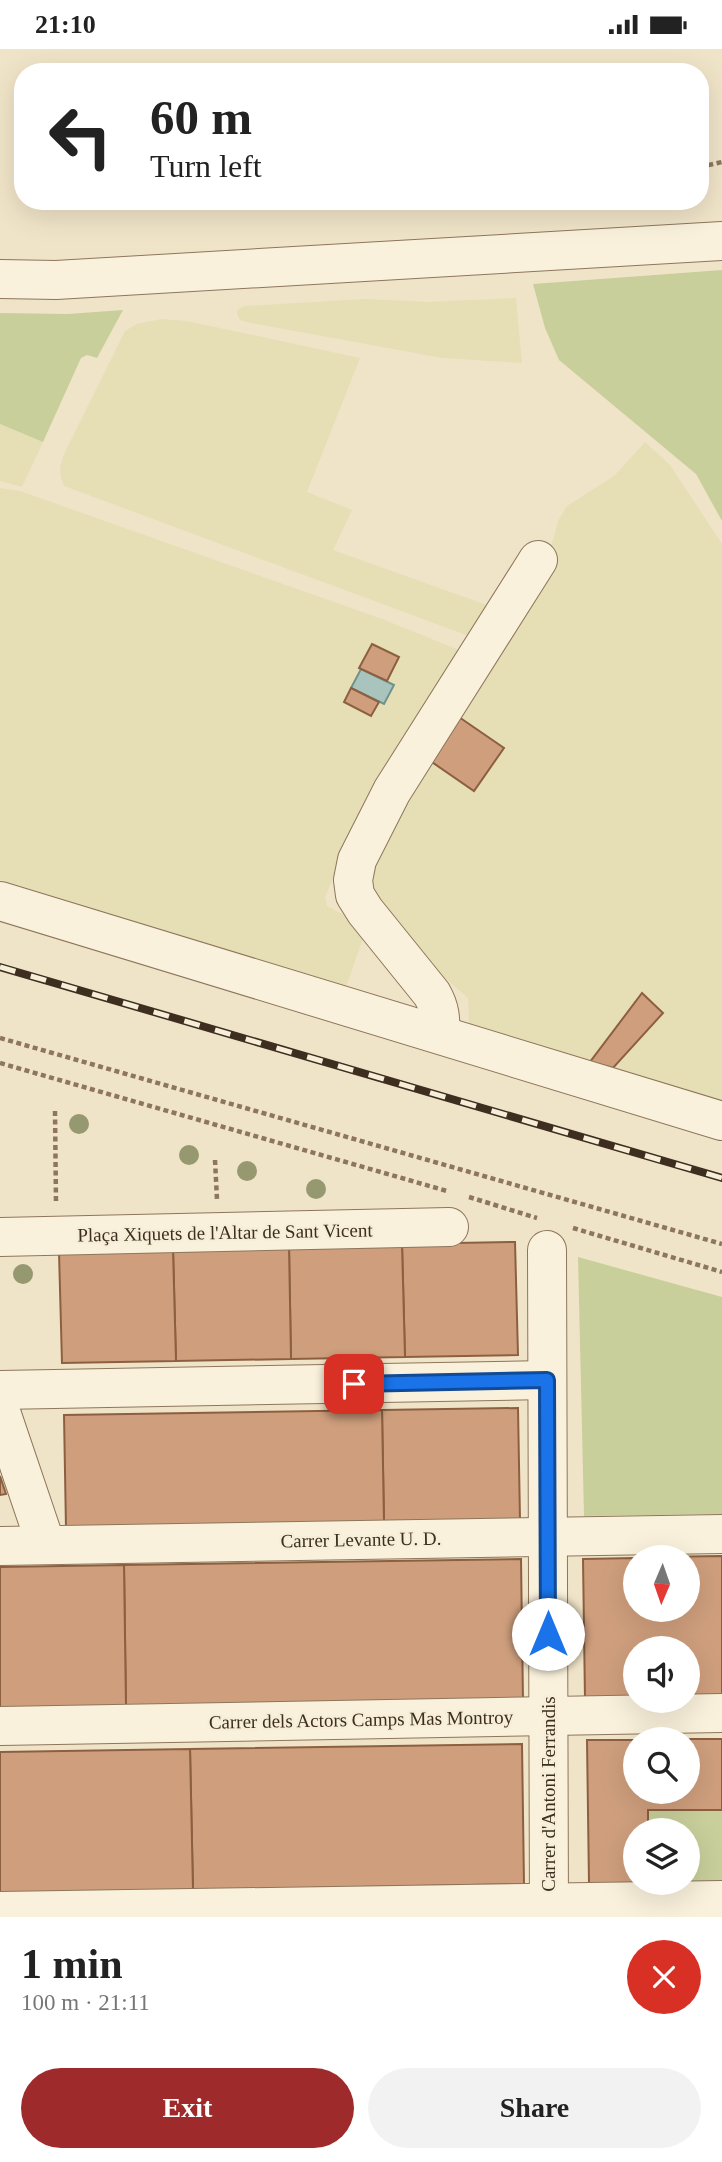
<!DOCTYPE html>
<html lang="en">
<head>
<meta charset="utf-8">
<style>
  body { margin:0; font-family:"Times New Roman",serif; background:#f2f2f2; color:#222; height:100vh; display:flex; flex-direction:column; font-size:26px; white-space:nowrap }
  * { box-sizing:border-box; margin:0 }
  p { font-size:23px; color:#767676 }
  .icon { flex:none; width:38px; height:38px; fill:none; stroke:currentColor; stroke-width:2; stroke-linecap:round; stroke-linejoin:round }
  .map { position:relative; height:1868px; overflow:hidden }
  .side { display:flex; flex-direction:column; background:#fff; flex:1 }
  .side>* { flex:none }
  .guide { position:absolute; left:14px; top:14px; width:695px; height:147px; border-radius:28px; box-shadow:0 7px 28px #0002; background:#fff; color:#222; overflow:hidden }
  .needle { width:46px; rotate:182deg }
  .controls { position:absolute; left:623px; top:1496px; display:grid; gap:14px }
  .controls a { display:grid; place-items:center; width:77px; height:77px; border-radius:50%; background:#fff; box-shadow:0 7px 28px #0002; font-size:35px }
  .pin { position:absolute; display:grid; place-items:center; width:60px; height:60px; color:#fff; margin:-30px; border-radius:14px; box-shadow:0 4px 10px #0006 }
  .me { position:absolute; width:77px; margin:-38px; rotate:0deg; stroke-linejoin:round; filter:drop-shadow(0 0 5px #0008) }
  .turn { display:flex; align-items:center; gap:24px; height:147px; padding:0 21px; font-size:32px }
  .turn .icon { width:91px; height:91px; stroke-width:2.5 }
  .turn b { display:block; font-size:49px; line-height:60px }
  .round { display:grid; place-items:center; flex:none; width:74px; height:74px; border-radius:37px; background:#f2f2f2 }
  .summary { display:flex; align-items:center; justify-content:space-between; height:119px; padding:0 21px }
  h1 { font-size:42px; font-weight:600; line-height:52px }
  .button { display:flex; gap:14px; margin-top:auto; padding:14px 21px }
  .button a { flex:1; height:80px; border-radius:42px; background:#9e2a2b; color:#fff; font-size:28px; font-weight:600; line-height:80px; text-align:center }
  .button a+a { background:#f2f2f2; color:#222 }
  .status { display:flex; justify-content:space-between; align-items:center; height:49px; padding:0 35px; background:#fff; direction:ltr }
  .status svg { height:19px; fill:currentColor }
  .map>svg:first-child { display:block }
  .farmland { fill:#e6deb5 }
  .green { fill:#c9cf9b }
  .water { fill:#a9c4bc; stroke:#6f938a; stroke-width:2 }
  .building { fill:#cf9f7d; stroke:#8d5f41; stroke-width:2 }
  .lines { fill:none; stroke-linecap:round; stroke-linejoin:round }
  .minor-casing { stroke:#8d765c; stroke-width:40 }
  .path { stroke:#8d765c; stroke-width:4.5; stroke-dasharray:5 3.5; stroke-linecap:butt }
  .minor { stroke:#faf1dc; stroke-width:38 }
  .rail-casing { stroke:#3d2e20; stroke-width:8 }
  .rail { stroke:#f7eed8; stroke-width:5; stroke-dasharray:16; stroke-linecap:butt }
  .tree { fill:#96986f }
  .route-casing { stroke:#114b97; stroke-width:18 }
  .route { stroke:#1a73e8; stroke-width:12 }
  .labels { text-anchor:middle; stroke-width:5; stroke-linejoin:round; paint-order:stroke }
  .street-label { font-size:19px; fill:#3d2e20; stroke:#f7eed8 }
</style>
</head>
<body>
<div class="status"><b>21:10</b><svg viewBox="0 0 49 12"><path d="M0 12V9h3v3zM5 12V6h3v6zM10 12V3h3v9zM15 12V0h3v12zM26 1h20v11H26zM47 4h2v5h-2z"/></svg></div>
<div class="map">
<svg width="722" height="1868" viewBox="0 0 722 1868">
  <rect width="100%" height="100%" fill="#f0e4c8"/>
  <g class="farmland">
    <polygon points="516,249 522,314 442,309 246,273 240,271 237,265 238,260 245,257 365,250 429,253"/>
    <polygon points="161,270 187,272 360,309 307,443 352,461 333,501 495,559 477,590 64,437 61,429 60,418 64,405 125,282 137,275"/>
    <polygon points="0,375 43,393 22,438 0,432"/>
    <polygon points="645,393 670,416 722,495 722,1053 613,1019 663,964 642,945 590,1013 469,975 468,949 405,894 371,855 364,821 426,709 474,742 456,666 545,518 559,470 567,457 614,427"/>
    <polygon points="0,439 20,442 382,570 464,603 368,751 325,848 327,857 367,878 346,938 0,831"/>
  </g>
  <g class="green">
    <polygon points="722,221 722,472 696,425 559,311 545,279 533,235"/>
    <polygon points="123,261 97,309 87,306 81,309 43,393 0,375 0,264 68,265"/>
    <polygon points="578,1208 722,1248 722,1465 584,1467"/>
    <polygon points="648,1761 722,1761 722,1832 688,1833 688,1782 648,1781"/>
  </g>
  <polygon class="water" points="361,620 394,636 384,655 351,639"/>
  <g class="building">
    <polygon points="372,595 399,608 387,632 359,619"/>
    <polygon points="351,639 379,653 371,667 344,653"/>
    <polygon points="456,666 504,699 474,742 426,709"/>
    <polygon points="642,944 663,964 613,1019 590,1013"/>
    <polygon points="515,1193 518,1306 405,1308 402,1195"/>
    <polygon points="402,1195 405,1308 291,1310 289,1197"/>
    <polygon points="289,1197 291,1310 176,1312 173,1200"/>
    <polygon points="173,1200 176,1312 62,1314 59,1203"/>
    <polygon points="518,1359 520,1471 384,1474 382,1361"/>
    <polygon points="382,1361 384,1474 66,1479 64,1366"/>
    <polygon points="0,1427 6,1445 0,1446"/>
    <polygon points="722,1507 722,1648 688,1649 688,1600 635,1600 635,1650 585,1650 583,1510 635,1509 635,1561 688,1561 688,1508 655,1508"/>
    <polygon points="521,1510 523,1652 126,1659 124,1516"/>
    <polygon points="124,1516 126,1659 0,1660 0,1518"/>
    <polygon points="645,1690 722,1690 722,1761 648,1761 648,1782 635,1782 635,1834 589,1834 587,1691 635,1691 635,1743 688,1743 688,1690"/>
    <polygon points="522,1695 524,1835 193,1841 190,1700"/>
    <polygon points="190,1700 193,1841 0,1844 0,1703"/>
  </g>
  <g class="lines">
    <g class="minor-casing">
      <g id="minor">
        <polyline points="0,230 56,231 722,192"/>
        <polyline points="0,852 722,1072"/>
        <path d="M440 985C441 969 440 959 432 945L365 862 355 846 353 831 357 811 392 742 538 511"/>
        <polyline points="0,1188 449,1178"/>
        <polyline points="547,1201 549,1868"/>
        <polyline points="0,1341 547,1331"/>
        <polyline points="0,1360 46,1496"/>
        <polyline points="0,1497 722,1485"/>
        <polyline points="0,1677 722,1664"/>
        <polyline points="0,1862 722,1851"/>
      </g>
    </g>
    <g class="path">
      <polyline points="700,118 722,113"/>
      <polyline points="0,989 722,1195"/>
      <polyline points="0,1014 447,1142"/>
      <polyline points="55,1062 56,1154"/>
      <polyline points="215,1111 217,1151"/>
      <polyline points="469,1148 537,1169"/>
      <polyline points="573,1179 722,1223"/>
    </g>
    <use href="#minor" class="minor"/>
    <g class="rail-casing">
      <polyline id="rail" points="0,918 722,1129"/>
    </g>
    <use href="#rail" class="rail"/>
  </g>
  <g class="tree">
    <circle cx="79" cy="1075" r="10"/>
    <circle cx="189" cy="1106" r="10"/>
    <circle cx="247" cy="1122" r="10"/>
    <circle cx="316" cy="1140" r="10"/>
    <circle cx="23" cy="1225" r="10"/>
  </g>
  <g class="lines">
    <g class="route-casing">
      <polyline id="route" points="354,1335 547,1331 548,1585"/>
    </g>
    <use href="#route" class="route"/>
  </g>
  <g class="labels">
    <g class="street-label">
      <text transform="translate(225 1183) rotate(-1)" y="7">Plaça Xiquets de l'Altar de Sant Vicent</text>
      <text transform="translate(361 1490) rotate(-1)" y="7">Carrer Levante U. D.</text>
      <text transform="translate(361 1670) rotate(-1)" y="7">Carrer dels Actors Camps Mas Montroy</text>
      <text transform="translate(548 1745) rotate(-90)" y="7">Carrer d'Antoni Ferrandis</text>
    </g>
  </g>
</svg>
<div class="controls">
<a><svg class="needle" viewBox="-14 -14 28 28"><path d="M0-13l5 13h-10z" fill="#e53935"/><path d="M0 13l5-13h-10z" fill="#767676"/></svg></a>
<a><svg class="icon" aria-label="sound" viewBox="0 0 24 24"><path d="M4 9h4l5-4v14l-5-4H4zM17 9q2 3 0 6"/></svg></a>
<a><svg class="icon" aria-label="search" viewBox="0 0 24 24"><circle cx="10" cy="10" r="6"/><path d="M15 15l6 6"/></svg></a>
<a><svg class="icon" aria-label="layers" viewBox="0 0 24 24"><path d="M12 4l9 5-9 5-9-5zM3 14l9 5 9-5"/></svg></a>
</div>
<div class="pin" style="left:354px;top:1335px;background:#d93025"><svg class="icon" aria-label="arrive" viewBox="0 0 24 24"><path d="M6 21V4h12l-3 4 3 4H6"/></svg></div>
<svg class="me" style="left:548px;top:1585px" viewBox="-20 -20 40 40"><circle r="19" fill="#fff"/><path d="M0-13L10 11 0 6-10 11z" fill="#1a73e8"/></svg>
<div class="guide">
<div class="turn"><svg class="icon" aria-label="left" viewBox="0 0 24 24"><path d="M17 20v-9H6M10 6l-5 5 5 5"/></svg><div><b>60 m</b>Turn left</div></div>
</div>
</div>
<section class="side">
<div class="summary"><div><h1>1 min</h1><p>100 m · 21:11</p></div><a class="round" style="background:#d93025;color:#fff"><svg class="icon" aria-label="close" viewBox="0 0 24 24"><path d="M6 6l12 12M18 6L6 18"/></svg></a></div>
<div class="button"><a>Exit</a><a>Share</a></div>
</section>
</body>
</html>
